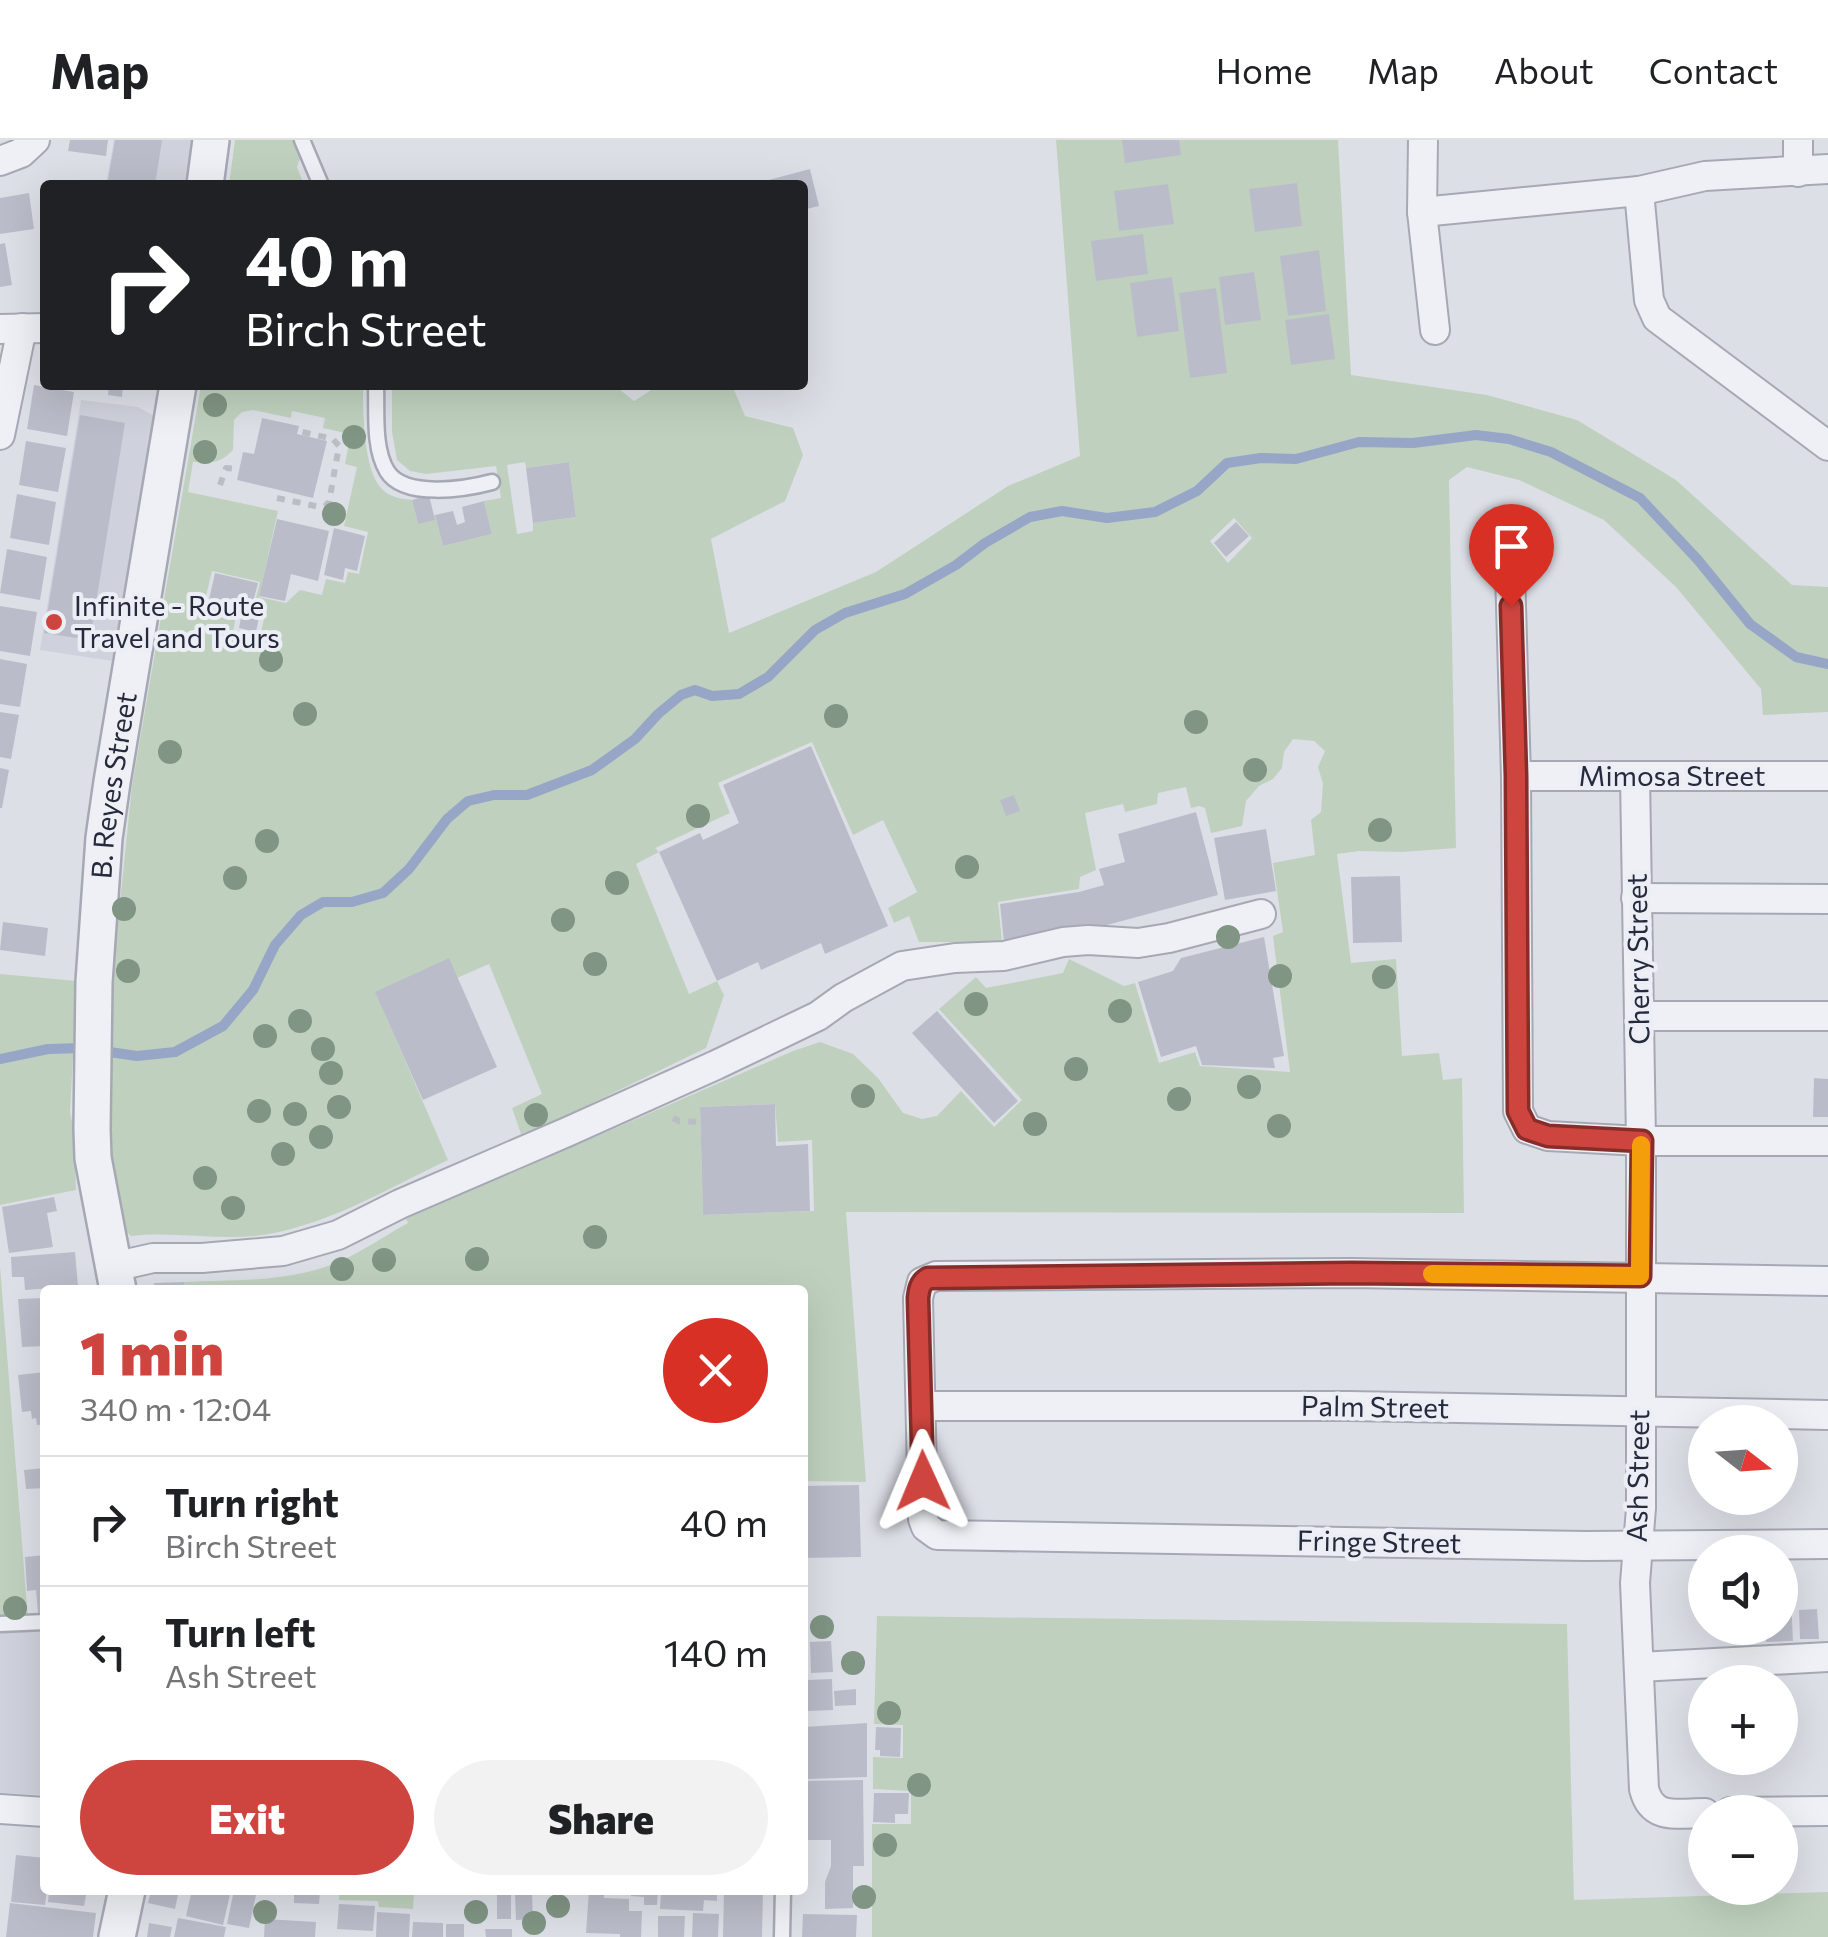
<!DOCTYPE html>
<html lang="en">
<head>
<meta charset="utf-8">
<style>
  body { margin:0; font-family:Commissioner,sans-serif; background:#f2f2f2; color:#202124; height:100vh; display:flex; flex-direction:column; font-size:38px; white-space:nowrap }
  * { box-sizing:border-box; margin:0 }
  p { font-size:32px; color:#757577 }
  .icon { flex:none; width:55px; height:55px; fill:none; stroke:currentColor; stroke-width:2; stroke-linecap:round; stroke-linejoin:round }
  .map { position:relative; flex:1; overflow:hidden }
  .sheet { position:absolute; left:40px; top:1145px; width:768px; height:610px; display:flex; flex-direction:column; background:#fff; border-radius:10px; box-shadow:0 10px 40px #0002 }
  .sheet>* { flex:none }
  .banner { position:absolute; left:40px; top:40px; width:768px; height:210px; border-radius:10px; box-shadow:0 10px 40px #0002; background:#202124; color:#fff; overflow:hidden }
  .needle { width:65px; rotate:107deg }
  .buttons { position:absolute; left:1688px; top:1265px; display:grid; gap:20px }
  .buttons a { display:grid; place-items:center; width:110px; height:110px; border-radius:50%; background:#fff; box-shadow:0 10px 40px #0002; font-size:50px }
  .pin { position:absolute; display:grid; place-items:center; width:85px; height:85px; color:#fff; margin:-102px -42px; border-radius:50% 50% 50% 0; rotate:-45deg; box-shadow:0 0 10px #0007 }
  .pin .icon { rotate:45deg }
  .me { position:absolute; width:110px; margin:-55px; rotate:359deg; stroke-linejoin:round; filter:drop-shadow(0 0 8px #0008) }
  .turn { display:flex; align-items:center; gap:35px; height:210px; padding:0 40px; font-size:45px }
  .turn .icon { width:130px; height:130px; stroke-width:2.5 }
  .turn b { display:block; font-size:70px; line-height:85px }
  .round { display:grid; place-items:center; flex:none; width:105px; height:105px; border-radius:52px; background:#f2f2f2 }
  .overview { display:flex; align-items:center; justify-content:space-between; height:170px; padding:0 40px }
  h1 { font-size:60px; font-weight:800; line-height:75px; color:#ce453f }
  .button { display:flex; gap:20px; margin-top:auto; padding:20px 40px }
  .button a { flex:1; height:115px; border-radius:60px; background:#ce453f; color:#fff; font-size:40px; font-weight:800; line-height:115px; text-align:center }
  .button a+a { background:#f2f2f2; color:#202124 }
  ul { padding:0; list-style:none }
  li { display:flex; align-items:center; gap:30px; height:130px; padding:0 40px; border-top:2px solid #e0e0e0 }
  li div { flex:1 }
  li b { display:block; font-size:38px }
  li em { font-style:normal }
  header { display:flex; align-items:center; gap:60px; box-sizing:border-box; height:140px; padding:0 50px; background:#fff; border-bottom:2px solid #e0e0e0 }
  header strong { font-size:48px }
  nav { display:flex; gap:55px; margin-inline-start:auto; font-size:35px }
  .map>svg:first-child { display:block }
  .built { fill:#cfd1dc }
  .green { fill:#bfd1be; fill-rule:evenodd }
  .lines { fill:none; stroke-linecap:round; stroke-linejoin:round }
  .stream { stroke:#97a5c7; stroke-width:10 }
  .building { fill:#babdc9 }
  .service-casing { stroke:#a6a9b4; stroke-width:19 }
  .minor-casing { stroke:#a6a9b4; stroke-width:32 }
  .tertiary-casing { stroke:#a6a9b4; stroke-width:40 }
  .path { stroke:#bbbdc5; stroke-width:6; stroke-dasharray:8 8; stroke-linecap:butt }
  .service { stroke:#eff0f5; stroke-width:14 }
  .minor { stroke:#eff0f5; stroke-width:28 }
  .tertiary { stroke:#eff0f5; stroke-width:35 }
  .tree { fill:#809584 }
  .route-casing { stroke:#862d29; stroke-width:25 }
  .route { stroke:#ce453f; stroke-width:18 }
  .slow { stroke:#f59e0b; stroke-width:18 }
  .poi-dot { fill:#ce453f; stroke:#eceef5; stroke-width:4 }
  .labels { text-anchor:middle; stroke-width:8; stroke-linejoin:round; paint-order:stroke }
  .poi-label { font-size:28px; fill:#262a3d; stroke:#eceef5; text-anchor:start }
  .street-label { font-size:28px; fill:#262a3d; stroke:#eceef5 }
</style>
</head>
<body>
<header>
<strong>Map</strong>
<nav><a>Home</a><a>Map</a><a>About</a><a>Contact</a></nav>
</header>
<div class="map">
<svg width="1828" height="1797" viewBox="0 0 1828 1797">
  <rect width="100%" height="100%" fill="#dddfe7"/>
  <g class="built">
    <polygon points="114,0 195,0 189,45 106,45"/>
    <polygon points="81,260 138,267 154,276 112,521 40,510"/>
    <polygon points="45,1487 45,1655 0,1653 0,1489"/>
  </g>
  <g class="green">
    <polygon points="235,0 311,0 301,15 297,27 304,45 229,45"/>
    <path d="M1056 0H1338L1351 235 1487 255 1577 280 1676 340 1792 445 1828 447V572L1763 575 1761 549 1676 447 1604 380 1519 340 1467 327 1449 340 1456 708 1403 712 1359 711 1337 714 1351 823 1396 819 1402 916 1439 913 1443 940 1462 938 1464 1073 846 1072 866 1342 803 1341 802 1150H184V1142C231 1140 280 1142 325 1127 352 1119 382 1097 408 1083L406 1079 793 911 820 902 853 914 878 938 903 973 922 979 937 976 961 951 994 987 1022 960 939 869 976 837 986 848 1063 833 1069 819 1124 846 1135 843 1159 923 1195 912 1200 926 1290 932 1273 796 1283 792 1273 723 1315 715 1311 680 1321 672 1323 644 1318 627 1325 611 1314 601 1293 599 1284 612 1282 628 1273 639 1259 646 1246 661 1242 686 1211 693 1205 668 1199 666 1191 668 1186 647 1158 653 1157 664 1125 672 1123 664 1085 673 1096 730 1080 737 1079 749 998 762 1002 802H919L909 776 894 783 888 768 917 752 883 680 853 695 812 602 718 643 730 673 655 708 659 712 636 724 689 854 717 841 724 855 706 908 553 982 521 994 512 968 542 954 489 824 457 838 376 853 448 1020C387 1049 323 1088 255 1096 214 1100 172 1091 131 1096L124 1089 108 1007 111 813 116 801 132 646 201 245H363C363 271 363 330 382 349 389 357 402 359 412 360L418 384 435 375 443 406 492 394 484 361 501 358 496 326 426 334 410 331 397 320 392 292V245H614L634 261 659 245H732L745 276 793 288 803 315 785 361 711 399 729 493 876 432 1008 346 1080 316ZM253 270 291 278 292 271 325 278 323 288 345 293 349 303 345 324 357 327 344 386 368 392 359 434 348 432 345 443 326 439 322 455 300 450 286 463 259 457 278 371 188 352 193 322C211 323 220 324 233 310L234 280 242 272ZM525 322 526 328 569 322 576 377 533 383V391L517 394 507 325ZM1234 378 1252 398 1228 423 1210 401ZM212 431 260 442 255 462 267 465 260 497 233 492 236 476 203 468ZM775 964 778 1002 812 1000 814 1071 703 1075 700 967Z"/>
    <polygon points="0,834 77,841 70,972 74,991 76,1050 0,1065"/>
    <polygon points="0,1126 28,1479 0,1478"/>
    <polygon points="877,1476 1567,1484 1574,1760 1828,1752 1828,1797 872,1797 872,1684 911,1684 911,1651 873,1649 873,1617 903,1618 903,1585 874,1584"/>
    <polygon points="339,1750 414,1750 413,1769 379,1767 378,1761 339,1760"/>
  </g>
  <g class="lines">
    <polyline class="stream" points="0,919 48,909 82,908 137,916 175,912 223,886 253,850 275,805 301,775 323,762 352,762 383,753 409,729 447,679 468,661 494,655 527,655 592,630 635,599 658,574 681,555 695,550 712,556 739,554 768,537 815,490 845,473 905,454 956,425 985,403 1030,377 1062,371 1107,378 1155,372 1197,351 1227,323 1261,318 1296,319 1359,302 1413,303 1476,295 1509,299 1551,312 1640,358 1698,420 1750,484 1796,517 1828,524"/>
  </g>
  <g class="building">
    <polygon points="70,0 108,0 106,16 68,11"/>
    <polygon points="115,0 162,0 155,45 107,45"/>
    <polygon points="1122,0 1179,0 1181,15 1125,23"/>
    <polygon points="810,29 819,66 802,70 802,45 750,45"/>
    <polygon points="1297,43 1302,86 1255,92 1249,49"/>
    <polygon points="1168,44 1174,84 1119,91 1114,51"/>
    <polygon points="29,53 34,89 0,94 0,58"/>
    <polygon points="1143,94 1148,134 1096,141 1091,101"/>
    <polygon points="5,103 12,145 0,147 0,104"/>
    <polygon points="1319,110 1326,171 1288,176 1280,116"/>
    <polygon points="1254,132 1261,180 1225,185 1219,137"/>
    <polygon points="1172,137 1179,191 1137,197 1130,143"/>
    <polygon points="1216,148 1227,233 1190,238 1179,153"/>
    <polygon points="1329,174 1335,219 1291,225 1285,180"/>
    <polygon points="34,245 74,252 67,296 27,289"/>
    <polygon points="109,245 123,245 122,257 108,255"/>
    <polygon points="80,275 125,283 90,500 44,493"/>
    <polygon points="262,278 299,286 297,294 327,301 313,358 237,340 243,312 254,314"/>
    <polygon points="26,301 66,308 58,352 19,345"/>
    <polygon points="569,322 576,377 533,383 526,328"/>
    <polygon points="17,354 56,362 49,405 10,398"/>
    <polygon points="429,355 435,380 418,384 412,360"/>
    <polygon points="484,361 492,394 443,406 435,375 453,371 457,385 465,382 462,367"/>
    <polygon points="277,379 329,391 318,441 291,434 285,461 259,456"/>
    <polygon points="1236,382 1249,396 1226,417 1214,403"/>
    <polygon points="334,388 365,396 357,431 345,428 343,440 324,435"/>
    <polygon points="7,409 47,417 40,460 0,453"/>
    <polygon points="215,433 258,443 252,466 261,468 256,492 239,488 242,472 208,464"/>
    <polygon points="0,466 37,472 30,516 0,511"/>
    <polygon points="0,519 27,524 20,567 0,564"/>
    <polygon points="0,572 19,575 11,619 0,617"/>
    <polygon points="811,606 888,786 825,814 821,803 761,830 758,822 717,841 659,712 700,693 703,700 739,683 723,645"/>
    <polygon points="0,628 9,630 2,668 0,668"/>
    <polygon points="1014,655 1020,671 1006,676 1000,660"/>
    <polygon points="1196,672 1218,755 1085,791 1004,802 1000,764 1079,752 1104,745 1099,729 1125,722 1118,694"/>
    <polygon points="1266,689 1276,751 1225,760 1214,698"/>
    <polygon points="1400,736 1402,802 1353,803 1351,737"/>
    <polygon points="3,782 48,788 45,816 0,810"/>
    <polygon points="1264,797 1284,916 1273,918 1275,928 1202,925 1196,906 1161,917 1138,842 1173,831 1181,818"/>
    <polygon points="449,818 497,927 423,960 375,852"/>
    <polygon points="937,871 1018,961 994,983 912,893"/>
    <polygon points="1814,938 1828,939 1828,977 1813,977"/>
    <polygon points="775,964 776,1006 808,1004 810,1071 703,1075 700,967"/>
    <polygon points="54,1057 57,1071 47,1073 53,1107 9,1113 2,1067"/>
    <polygon points="75,1112 78,1146 25,1150 24,1137 12,1137 11,1117"/>
    <polygon points="184,1142 184,1150 154,1150 154,1143"/>
    <polygon points="45,1158 45,1206 22,1207 18,1159"/>
    <polygon points="45,1232 45,1284 37,1285 36,1278 32,1279 31,1271 22,1272 18,1235"/>
    <polygon points="45,1328 45,1348 26,1349 24,1330"/>
    <polygon points="859,1345 861,1417 802,1418 802,1346"/>
    <polygon points="45,1415 45,1472 38,1473 36,1450 27,1451 25,1417"/>
    <polygon points="1780,1459 1791,1459 1793,1501 1766,1502 1766,1495 1753,1496 1753,1488 1780,1488"/>
    <polygon points="1817,1469 1819,1499 1800,1499 1799,1470"/>
    <polygon points="831,1501 833,1532 811,1533 810,1502"/>
    <polygon points="832,1539 833,1570 808,1571 807,1540"/>
    <polygon points="856,1549 856,1565 835,1566 834,1551"/>
    <polygon points="867,1583 867,1637 807,1639 804,1587"/>
    <polygon points="876,1587 901,1588 900,1617 880,1616 880,1610 875,1610"/>
    <polygon points="863,1640 864,1726 853,1726 853,1768 825,1769 825,1742 831,1726 831,1700 802,1700 802,1641"/>
    <polygon points="874,1653 909,1653 908,1674 895,1674 895,1683 873,1682"/>
    <polygon points="16,1715 45,1718 45,1750 47,1750 45,1765 11,1762"/>
    <polygon points="49,1750 87,1750 84,1766 48,1762"/>
    <polygon points="151,1750 179,1750 175,1769 148,1763"/>
    <polygon points="192,1750 231,1750 223,1785 186,1776"/>
    <polygon points="234,1750 257,1750 249,1788 227,1784"/>
    <polygon points="294,1750 320,1750 319,1764 294,1763"/>
    <polygon points="589,1750 604,1750 604,1758 629,1759 629,1771 642,1771 641,1797 620,1797 620,1794 586,1793"/>
    <polygon points="631,1750 658,1750 657,1765 644,1765 644,1757 631,1756"/>
    <polygon points="661,1750 717,1750 717,1761 704,1760 703,1771 660,1769"/>
    <polygon points="724,1750 763,1750 762,1797 723,1797"/>
    <polygon points="515,1753 532,1753 533,1779 516,1780"/>
    <rect x="497" y="1754" width="14" height="25"/>
    <polygon points="10,1763 96,1773 93,1797 6,1797"/>
    <polygon points="339,1764 375,1766 373,1791 337,1789"/>
    <polygon points="377,1772 410,1774 409,1797 376,1797"/>
    <polygon points="693,1773 719,1774 718,1797 692,1797"/>
    <polygon points="803,1774 857,1775 856,1797 802,1797"/>
    <polygon points="658,1776 685,1776 684,1797 658,1797"/>
    <polygon points="178,1778 226,1787 224,1797 174,1797"/>
    <polygon points="265,1779 316,1782 315,1797 264,1797"/>
    <polygon points="413,1782 443,1783 443,1797 412,1797"/>
    <polygon points="149,1783 172,1787 170,1797 147,1797"/>
    <rect x="446" y="1784" width="18" height="13"/>
    <polygon points="485,1789 512,1789 512,1797 486,1797"/>
  </g>
  <g class="lines">
    <g class="service-casing">
      <g id="service">
        <polyline points="302,0 321,45"/>
        <path d="M376 245C377 271 373 308 387 331 404 359 466 349 492 342"/>
        <polyline points="0,1484 45,1482"/>
        <polyline points="782,1797 783,1750"/>
      </g>
    </g>
    <g class="minor-casing">
      <g id="minor">
        <polyline points="1423,0 1422,72 1435,190"/>
        <polyline points="1798,0 1798,32"/>
        <polyline points="0,21 21,13 35,0"/>
        <polyline points="1639,51 1649,160 1657,178 1828,306"/>
        <polyline points="1422,72 1639,51 1705,36 1828,29"/>
        <polyline points="0,189 45,188"/>
        <polyline points="0,295 22,188"/>
        <polyline points="1510,432 1516,636 1518,971 1527,989 1548,996 1641,1001 1828,1001"/>
        <polyline points="1516,636 1828,636"/>
        <path d="M1635 636 1641 1001V1368L1635 1443 1644 1649C1652 1681 1678 1673 1705 1673"/>
        <polyline points="1636,758 1828,759"/>
        <polyline points="1639,876 1828,876"/>
        <polyline points="113,1127 153,1118 202,1118 283,1111 338,1095 400,1064 567,992 716,925 818,876 843,858 902,826 955,818 1004,816 1063,802 1088,800 1138,803 1169,798 1261,774"/>
        <polyline points="1828,1141 1351,1133 936,1136 922,1142 918,1158 923,1379 926,1387 937,1395 1586,1406 1828,1404"/>
        <polyline points="922,1266 1349,1266 1828,1275"/>
        <polyline points="1639,1527 1828,1517"/>
        <polyline points="0,1669 45,1672"/>
        <polyline points="1730,1672 1828,1671"/>
      </g>
    </g>
    <g class="tertiary-casing">
      <g id="tertiary">
        <polyline points="205,45 211,0"/>
        <path id="s1" d="M118 1150 93 1018 92 989 94 842 104 698 112 642 178 245"/>
        <polyline points="117,1797 127,1750"/>
      </g>
    </g>
    <g class="path">
      <polyline points="220,345 226,328 239,329"/>
      <polyline points="277,358 320,367 325,366 329,362 339,306 333,299 298,291"/>
      <polyline points="673,978 679,981 701,982"/>
    </g>
    <use href="#service" class="service"/>
    <use href="#minor" class="minor"/>
    <use href="#tertiary" class="tertiary"/>
  </g>
  <g class="tree">
    <circle cx="215" cy="265" r="12"/>
    <circle cx="354" cy="297" r="12"/>
    <circle cx="205" cy="312" r="12"/>
    <circle cx="334" cy="374" r="12"/>
    <circle cx="271" cy="520" r="12"/>
    <circle cx="305" cy="574" r="12"/>
    <circle cx="836" cy="576" r="12"/>
    <circle cx="1196" cy="582" r="12"/>
    <circle cx="170" cy="612" r="12"/>
    <circle cx="1255" cy="630" r="12"/>
    <circle cx="698" cy="676" r="12"/>
    <circle cx="1380" cy="690" r="12"/>
    <circle cx="267" cy="701" r="12"/>
    <circle cx="967" cy="727" r="12"/>
    <circle cx="235" cy="738" r="12"/>
    <circle cx="617" cy="743" r="12"/>
    <circle cx="124" cy="769" r="12"/>
    <circle cx="563" cy="780" r="12"/>
    <circle cx="1228" cy="797" r="12"/>
    <circle cx="595" cy="824" r="12"/>
    <circle cx="128" cy="831" r="12"/>
    <circle cx="1280" cy="836" r="12"/>
    <circle cx="1384" cy="837" r="12"/>
    <circle cx="976" cy="864" r="12"/>
    <circle cx="1120" cy="871" r="12"/>
    <circle cx="300" cy="881" r="12"/>
    <circle cx="265" cy="896" r="12"/>
    <circle cx="323" cy="909" r="12"/>
    <circle cx="1076" cy="929" r="12"/>
    <circle cx="331" cy="933" r="12"/>
    <circle cx="1249" cy="947" r="12"/>
    <circle cx="863" cy="956" r="12"/>
    <circle cx="1179" cy="959" r="12"/>
    <circle cx="339" cy="967" r="12"/>
    <circle cx="259" cy="971" r="12"/>
    <circle cx="295" cy="974" r="12"/>
    <circle cx="536" cy="975" r="12"/>
    <circle cx="1035" cy="984" r="12"/>
    <circle cx="1279" cy="986" r="12"/>
    <circle cx="321" cy="997" r="12"/>
    <circle cx="283" cy="1014" r="12"/>
    <circle cx="205" cy="1038" r="12"/>
    <circle cx="233" cy="1068" r="12"/>
    <circle cx="595" cy="1097" r="12"/>
    <circle cx="477" cy="1119" r="12"/>
    <circle cx="384" cy="1120" r="12"/>
    <circle cx="342" cy="1129" r="12"/>
    <circle cx="15" cy="1468" r="12"/>
    <circle cx="822" cy="1487" r="12"/>
    <circle cx="853" cy="1523" r="12"/>
    <circle cx="889" cy="1573" r="12"/>
    <circle cx="919" cy="1645" r="12"/>
    <circle cx="885" cy="1705" r="12"/>
    <circle cx="864" cy="1757" r="12"/>
    <circle cx="558" cy="1766" r="12"/>
    <circle cx="265" cy="1772" r="12"/>
    <circle cx="476" cy="1772" r="12"/>
    <circle cx="534" cy="1783" r="12"/>
  </g>
  <g class="lines">
    <g class="route-casing">
      <path id="route" d="M923 1341 918 1158C919 1149 920 1143 928 1138L1351 1133 1640 1136 1642 1001 1548 996 1527 989 1518 971 1516 636 1511 466"/>
    </g>
    <use href="#route" class="route"/>
    <polyline class="slow" points="1432,1134 1640,1136 1641,1005"/>
  </g>
  <circle class="poi-dot" cx="54" cy="482" r="10"/>
  <g class="labels">
    <g class="poi-label">
      <text x="74" y="476">Infinite - Route<tspan x="74" dy="32">Travel and Tours</tspan></text>
    </g>
    <g class="street-label">
      <text x="1672" y="646">Mimosa Street</text>
      <text dy="10" stroke="none"><textPath href="#s1" startOffset="508">B. Reyes Street</textPath></text>
      <text transform="translate(1638 819) rotate(-91)" y="10">Cherry Street</text>
      <text transform="translate(1375 1267) rotate(1)" y="10">Palm Street</text>
      <text transform="translate(1638 1336) rotate(-89)" y="10">Ash Street</text>
      <text transform="translate(1379 1402) rotate(1)" y="10">Fringe Street</text>
    </g>
  </g>
</svg>
<div class="buttons">
<a><svg class="needle" viewBox="-14 -14 28 28"><path d="M0-13l5 13h-10z" fill="#e53935"/><path d="M0 13l5-13h-10z" fill="#757577"/></svg></a>
<a><svg class="icon" aria-label="sound" viewBox="0 0 24 24"><path d="M4 9h4l5-4v14l-5-4H4zM17 9q2 3 0 6"/></svg></a>
<a>+</a>
<a>−</a>
</div>
<div class="pin" style="left:1511px;top:466px;background:#d93025"><svg class="icon" aria-label="arrive" viewBox="0 0 24 24"><path d="M6 21V4h12l-3 4 3 4H6"/></svg></div>
<svg class="me" style="left:923px;top:1341px" viewBox="-20 -20 40 40"><path d="M0-17L14 15 0 8-14 15z" fill="#ce453f" stroke="#fff" stroke-width="4"/></svg>
<div class="banner">
<div class="turn"><svg class="icon" aria-label="right" viewBox="0 0 24 24"><path d="M7 20v-9h11M14 6l5 5-5 5"/></svg><div><b>40 m</b>Birch Street</div></div>
</div>
<section class="sheet">
<div class="overview"><div><h1>1 min</h1><p>340 m · 12:04</p></div><a class="round" style="background:#d93025;color:#fff"><svg class="icon" aria-label="close" viewBox="0 0 24 24"><path d="M6 6l12 12M18 6L6 18"/></svg></a></div>
<ul>
<li><svg class="icon" aria-label="right" viewBox="0 0 24 24"><path d="M7 20v-9h11M14 6l5 5-5 5"/></svg><div><b>Turn right</b><p>Birch Street</p></div><em>40 m</em></li>
<li><svg class="icon" aria-label="left" viewBox="0 0 24 24"><path d="M17 20v-9H6M10 6l-5 5 5 5"/></svg><div><b>Turn left</b><p>Ash Street</p></div><em>140 m</em></li>
</ul>
<div class="button"><a>Exit</a><a>Share</a></div>
</section>
</div>
</body>
</html>
